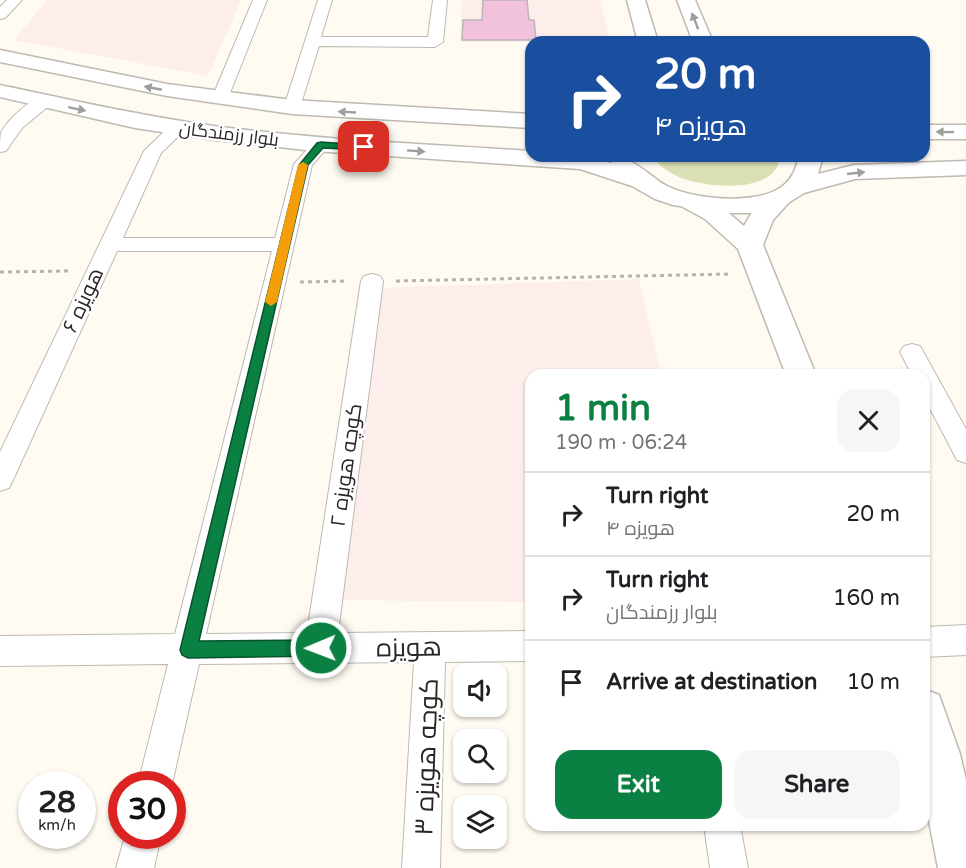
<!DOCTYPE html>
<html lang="en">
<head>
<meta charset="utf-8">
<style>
  body { margin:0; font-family:"Varela Round",Cairo,sans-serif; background:#f6f6f6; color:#202124; height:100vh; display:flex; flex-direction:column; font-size:22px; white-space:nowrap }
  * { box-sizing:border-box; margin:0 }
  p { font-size:20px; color:#757577 }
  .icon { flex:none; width:33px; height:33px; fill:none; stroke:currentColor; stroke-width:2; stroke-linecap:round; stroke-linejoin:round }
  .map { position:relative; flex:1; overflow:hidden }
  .panel { position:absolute; left:525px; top:369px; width:405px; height:462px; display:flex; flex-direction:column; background:#fff; border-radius:18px; box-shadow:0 2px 4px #0004 }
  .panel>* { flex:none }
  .hud { position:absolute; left:525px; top:36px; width:405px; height:126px; border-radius:18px; box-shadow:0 2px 4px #0004; background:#1a4fa0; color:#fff; overflow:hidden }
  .fabs { position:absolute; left:453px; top:663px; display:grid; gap:12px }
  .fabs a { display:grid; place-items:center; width:54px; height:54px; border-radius:12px; background:#fff; box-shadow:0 2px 4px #0004; font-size:30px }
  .speed { position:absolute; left:18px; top:771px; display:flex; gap:12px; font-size:30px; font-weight:700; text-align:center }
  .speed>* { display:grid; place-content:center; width:78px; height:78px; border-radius:50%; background:#fff; box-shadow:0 2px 4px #0004; line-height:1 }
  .speed small { font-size:15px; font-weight:400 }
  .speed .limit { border:9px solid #d22; background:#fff; color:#111 }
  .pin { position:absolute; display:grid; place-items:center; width:51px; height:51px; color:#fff; margin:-26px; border-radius:12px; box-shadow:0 3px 9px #0006 }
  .me { position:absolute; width:66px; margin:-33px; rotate:269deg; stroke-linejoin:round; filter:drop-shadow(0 0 4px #0008) }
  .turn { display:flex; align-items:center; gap:21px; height:126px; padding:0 30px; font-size:27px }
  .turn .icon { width:78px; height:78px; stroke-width:2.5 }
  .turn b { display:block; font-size:42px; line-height:51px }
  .round { display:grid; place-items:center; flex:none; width:63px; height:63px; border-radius:18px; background:#f6f6f6 }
  .overview { display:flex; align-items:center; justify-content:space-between; height:102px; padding:0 30px }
  h1 { font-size:36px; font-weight:700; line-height:45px; color:#0b8043 }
  .button { display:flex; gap:12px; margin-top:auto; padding:12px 30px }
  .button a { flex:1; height:69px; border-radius:18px; background:#0b8043; color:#fff; font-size:24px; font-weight:700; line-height:69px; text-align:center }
  .button a+a { background:#f6f6f6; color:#202124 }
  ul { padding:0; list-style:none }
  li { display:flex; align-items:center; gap:18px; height:84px; padding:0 30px; border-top:2px solid #e0e0e0 }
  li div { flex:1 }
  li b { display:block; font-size:22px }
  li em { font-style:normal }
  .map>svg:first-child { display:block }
  .education { fill:#fdedeb }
  .green { fill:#dae0b3 }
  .building { fill:#f2c1dc; stroke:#bdb4b8; stroke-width:1.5 }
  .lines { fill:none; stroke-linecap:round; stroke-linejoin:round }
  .minor-casing { stroke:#beb9b1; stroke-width:2 }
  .tertiary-casing { stroke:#beb9b1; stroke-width:3 }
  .secondary-casing { stroke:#beb9b1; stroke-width:3 }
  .path { stroke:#b7b4ad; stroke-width:3; stroke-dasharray:4 4; stroke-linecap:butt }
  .minor { fill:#fff; fill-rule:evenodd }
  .tertiary { fill:#fff; fill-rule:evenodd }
  .secondary { fill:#fff; fill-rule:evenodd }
  .oneway { fill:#9e9e9c }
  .route { fill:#0b8043; stroke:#07532c; stroke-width:1.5 }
  .slow { fill:#f59e0b }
  .labels { text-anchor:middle; stroke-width:5; stroke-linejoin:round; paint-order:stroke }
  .far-street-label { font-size:18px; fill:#282724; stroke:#fff }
  .street-label { font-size:21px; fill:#282724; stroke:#fff }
  .near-street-label { font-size:26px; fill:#282724; stroke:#fff }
</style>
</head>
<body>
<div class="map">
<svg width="966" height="868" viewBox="0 0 966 868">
  <rect width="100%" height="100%" fill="#fffbf2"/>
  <g class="education">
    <polygon points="47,0 241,0 208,76 14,40"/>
    <polygon points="462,0 600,0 610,42 460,42"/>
    <polygon points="639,279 661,375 531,375 531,602 332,600 374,288"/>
  </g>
  <path class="green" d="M651 156H780C778 196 701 188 677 176 666 171 658 164 651 156Z"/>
  <polygon class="building" points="483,0 527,0 529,20 534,20 536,40 462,40 463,20 482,20"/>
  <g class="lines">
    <g class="minor-casing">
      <g id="minor">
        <polygon points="7,0 22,0 5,18 0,19 0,7"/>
        <polygon points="253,0 267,0 228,98 220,103 214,102 212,98"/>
        <polygon points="318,0 332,0 321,37 428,37 433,0 447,0 443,42 435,47 319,46 300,107 298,111 286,111 284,107"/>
        <path d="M44 96 50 97 52 101 50 105 22 128 6 151 0 152C0 147 0 138 1 133 7 120 30 99 44 96Z"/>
        <polygon points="178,123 184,124 187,128 161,153 123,238 275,238 294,164 315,141 327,141 330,145 312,165 206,634 307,633 361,281 364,276 372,274 380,276 383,281 338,633 531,631 531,661 445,662 440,868 402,868 414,662 199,664 172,784 138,784 168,664 0,666 0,636 175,634 272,251 117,251 13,480 9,488 0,491 0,452 144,151 172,124"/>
        <polygon points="912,344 920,346 966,429 966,463 957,460 924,397 924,375 912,375 900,352 904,346"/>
        <polygon points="966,625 966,655 924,657 924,627"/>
        <polygon points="704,825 740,825 748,868 710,868"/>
        <polygon points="125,836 161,836 154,868 116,868"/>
      </g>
    </g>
    <g class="tertiary-casing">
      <g id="tertiary">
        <path d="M781 191 790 193 793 198 773 220 763 245 816 375H786L738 249 705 219 683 207 679 202 683 197C706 191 728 212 744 226 752 211 764 195 781 191Z"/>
        <polygon points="924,689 939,695 960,754 966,780 966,868 938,868 924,795"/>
      </g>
    </g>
    <g class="secondary-casing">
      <g id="secondary">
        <polygon points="627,0 645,0 658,42 638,42"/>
        <polygon points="677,0 695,0 713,42 693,42"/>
        <polygon points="0,50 167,84 292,100 531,114 531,128 292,114 167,96 0,62"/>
        <path d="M0 85C71 100 142 116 214 126 319 140 425 144 531 151V156H587L611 163 614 160C634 155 651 179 669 187 697 200 761 206 785 184 794 176 796 167 799 156H823L818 174 854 165 966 161V175L855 179 804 193 783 206 752 213H728L673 205 655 199 632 186 580 169 314 151 215 140 135 128 0 97Z"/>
        <rect x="924" y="125" width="42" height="14"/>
      </g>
    </g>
    <g class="path">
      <polyline points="0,272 68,271"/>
      <polyline points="396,281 731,274"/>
      <polyline points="300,282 347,281"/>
    </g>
    <use href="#minor" class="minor"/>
    <use href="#tertiary" class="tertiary"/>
    <use href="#secondary" class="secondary"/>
  </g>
  <defs><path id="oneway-solid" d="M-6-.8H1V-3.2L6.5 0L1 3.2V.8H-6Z" transform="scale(1.5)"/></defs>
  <g class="oneway">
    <use href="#oneway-solid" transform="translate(695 21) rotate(-111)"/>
    <use href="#oneway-solid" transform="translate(153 88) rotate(-169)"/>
    <use href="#oneway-solid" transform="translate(77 109) rotate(12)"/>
    <use href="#oneway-solid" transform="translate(347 112) rotate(-177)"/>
    <use href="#oneway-solid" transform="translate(945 132) rotate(-179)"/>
    <use href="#oneway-solid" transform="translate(416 151) rotate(4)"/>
    <use href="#oneway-solid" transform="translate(856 173) rotate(-6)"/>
  </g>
  <polygon class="route" points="321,142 364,145 369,147 364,150 323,148 308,165 199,641 321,640 326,642 329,648 326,654 321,656 188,658 182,655 180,650 299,165 317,143"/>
  <polygon class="slow" points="303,162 308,165 277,302 271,306 265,302 298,165"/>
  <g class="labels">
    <g class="far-street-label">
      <text transform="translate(229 134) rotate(7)" y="6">بلوار رزمندگان</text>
    </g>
    <g class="street-label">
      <text transform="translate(83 300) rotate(-65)" y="7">هویزه ۶</text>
      <text transform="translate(346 465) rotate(-82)" y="7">کوچه هویزه ۲</text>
    </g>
    <g class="near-street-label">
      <text transform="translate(409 647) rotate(-1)" y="9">هویزه</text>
      <text transform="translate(426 757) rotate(-88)" y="9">کوچه هویزه ۳</text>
    </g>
  </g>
</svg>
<div class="fabs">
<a><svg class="icon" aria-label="sound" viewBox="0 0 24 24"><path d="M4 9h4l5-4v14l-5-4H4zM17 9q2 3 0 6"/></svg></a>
<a><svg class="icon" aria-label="search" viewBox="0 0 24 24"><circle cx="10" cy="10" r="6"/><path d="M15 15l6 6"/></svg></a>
<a><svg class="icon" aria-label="layers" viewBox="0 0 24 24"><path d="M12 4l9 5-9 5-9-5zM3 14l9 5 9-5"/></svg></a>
</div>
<div class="speed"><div>28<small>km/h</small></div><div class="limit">30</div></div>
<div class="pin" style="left:364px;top:147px;background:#d93025"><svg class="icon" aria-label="arrive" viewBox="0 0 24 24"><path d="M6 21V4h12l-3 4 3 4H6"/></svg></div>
<svg class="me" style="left:321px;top:648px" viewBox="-20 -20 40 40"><circle r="17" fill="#0b8043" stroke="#fff" stroke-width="3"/><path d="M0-11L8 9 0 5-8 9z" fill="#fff"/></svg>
<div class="hud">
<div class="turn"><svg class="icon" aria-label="right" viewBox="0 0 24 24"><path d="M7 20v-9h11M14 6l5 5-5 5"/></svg><div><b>20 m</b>هویزه ۴</div></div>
</div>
<section class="panel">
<div class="overview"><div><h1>1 min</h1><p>190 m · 06:24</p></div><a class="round"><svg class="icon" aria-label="close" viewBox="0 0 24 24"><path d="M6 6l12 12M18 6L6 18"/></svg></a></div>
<ul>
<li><svg class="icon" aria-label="right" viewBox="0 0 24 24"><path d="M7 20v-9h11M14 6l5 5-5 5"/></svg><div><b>Turn right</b><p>هویزه ۴</p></div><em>20 m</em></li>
<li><svg class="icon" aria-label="right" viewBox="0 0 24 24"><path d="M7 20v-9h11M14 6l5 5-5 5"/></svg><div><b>Turn right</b><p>بلوار رزمندگان</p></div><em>160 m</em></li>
<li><svg class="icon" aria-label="arrive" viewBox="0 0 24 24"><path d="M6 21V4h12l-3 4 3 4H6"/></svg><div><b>Arrive at destination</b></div><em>10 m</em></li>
</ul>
<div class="button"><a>Exit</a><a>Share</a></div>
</section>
</div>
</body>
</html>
